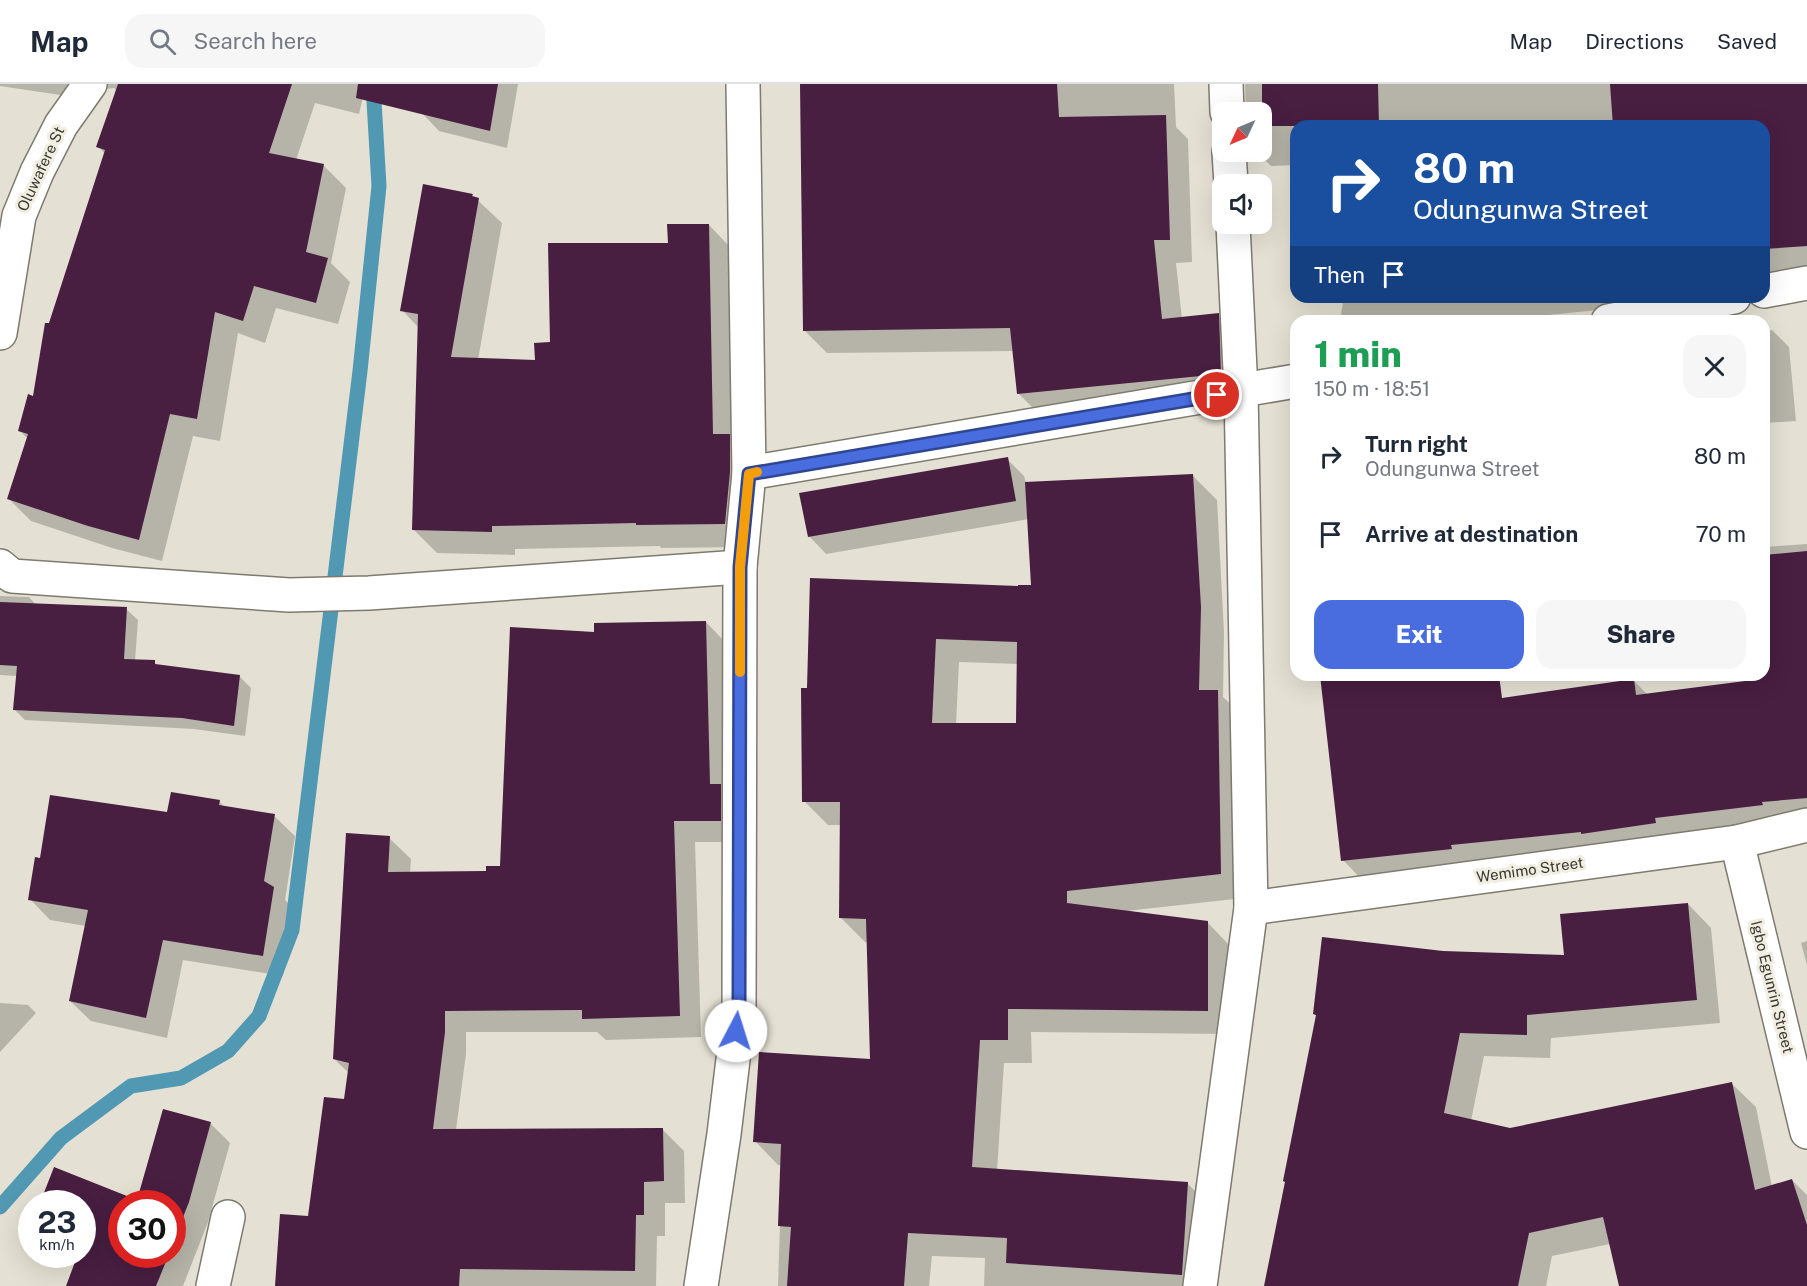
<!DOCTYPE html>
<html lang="en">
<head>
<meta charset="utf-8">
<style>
  body { margin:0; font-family:"Public Sans",sans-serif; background:#f6f6f7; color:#1f2937; height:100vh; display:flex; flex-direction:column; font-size:22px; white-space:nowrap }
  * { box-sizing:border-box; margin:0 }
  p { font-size:20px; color:#747a83 }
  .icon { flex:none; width:33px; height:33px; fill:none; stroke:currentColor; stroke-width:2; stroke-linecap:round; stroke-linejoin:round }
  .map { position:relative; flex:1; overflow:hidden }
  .panel { position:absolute; left:1290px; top:231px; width:480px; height:366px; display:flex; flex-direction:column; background:#fff; border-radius:18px; box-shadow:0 6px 24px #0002 }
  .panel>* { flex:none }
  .hud { position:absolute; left:1290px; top:36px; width:480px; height:183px; border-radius:18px; box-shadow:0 6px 24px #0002; background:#1a4fa0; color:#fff; overflow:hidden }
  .needle { width:39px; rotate:226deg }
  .fabs { position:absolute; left:1212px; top:18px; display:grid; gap:12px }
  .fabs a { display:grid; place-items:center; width:60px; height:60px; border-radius:12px; background:#fff; box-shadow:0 6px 24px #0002; font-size:30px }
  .speed { position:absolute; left:18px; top:1106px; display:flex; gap:12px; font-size:30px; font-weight:700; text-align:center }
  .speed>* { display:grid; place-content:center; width:78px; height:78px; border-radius:50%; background:#fff; box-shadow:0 6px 24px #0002; line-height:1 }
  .speed small { font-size:15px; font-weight:400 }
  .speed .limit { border:9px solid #d22; background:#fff; color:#111 }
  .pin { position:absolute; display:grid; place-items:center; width:51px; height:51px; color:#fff; margin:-26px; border:3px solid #fff; border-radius:50%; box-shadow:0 2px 6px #0007 }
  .me { position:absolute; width:66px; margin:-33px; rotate:5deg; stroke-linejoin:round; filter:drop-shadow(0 0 4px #0008) }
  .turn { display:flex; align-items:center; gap:21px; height:126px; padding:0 24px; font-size:27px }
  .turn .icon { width:78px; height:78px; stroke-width:2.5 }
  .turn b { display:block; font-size:42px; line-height:51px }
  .then { display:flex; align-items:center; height:57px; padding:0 24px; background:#0003; gap:12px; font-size:22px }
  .round { display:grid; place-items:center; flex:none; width:63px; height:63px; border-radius:18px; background:#f6f6f7 }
  .overview { display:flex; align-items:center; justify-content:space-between; height:102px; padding:0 24px }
  h1 { font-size:36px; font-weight:800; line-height:45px; color:#1e9e55 }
  .primary-button { display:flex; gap:12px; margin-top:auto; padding:12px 24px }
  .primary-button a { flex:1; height:69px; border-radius:18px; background:#496cdf; color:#fff; font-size:24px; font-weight:800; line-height:69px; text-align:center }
  .primary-button a+a { background:#f6f6f7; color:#1f2937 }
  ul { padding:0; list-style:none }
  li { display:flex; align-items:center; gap:18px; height:78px; padding:0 24px }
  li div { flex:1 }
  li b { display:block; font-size:22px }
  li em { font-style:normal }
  header { display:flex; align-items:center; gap:36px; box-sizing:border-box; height:84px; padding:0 30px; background:#fff; border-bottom:2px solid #e0e1e3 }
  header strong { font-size:28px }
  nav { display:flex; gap:33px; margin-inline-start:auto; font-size:21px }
  .search { width:420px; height:54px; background:#f6f6f7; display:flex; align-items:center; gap:15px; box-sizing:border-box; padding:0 21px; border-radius:18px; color:#747a83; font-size:22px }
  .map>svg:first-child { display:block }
  .shadow { fill:#0003; fill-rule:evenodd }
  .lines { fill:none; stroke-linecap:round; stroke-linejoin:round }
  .stream { stroke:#5198b3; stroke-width:15 }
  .building { fill:#481e41; fill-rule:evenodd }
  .minor-casing { stroke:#7e7a6e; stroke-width:36 }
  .minor { stroke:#fff; stroke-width:33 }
  .route-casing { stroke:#2f4691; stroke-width:15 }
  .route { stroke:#496cdf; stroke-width:10 }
  .slow { stroke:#f59e0b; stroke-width:10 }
  .labels { text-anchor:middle; stroke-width:6; stroke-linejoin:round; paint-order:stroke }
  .street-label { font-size:15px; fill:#3a3934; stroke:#f1ede0 }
</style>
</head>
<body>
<header>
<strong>Map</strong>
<div class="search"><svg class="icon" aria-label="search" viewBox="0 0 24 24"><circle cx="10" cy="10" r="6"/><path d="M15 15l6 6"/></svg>Search here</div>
<nav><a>Map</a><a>Directions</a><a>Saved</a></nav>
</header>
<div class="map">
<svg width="1807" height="1202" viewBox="0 0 1807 1202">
  <rect width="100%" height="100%" fill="#e4e0d3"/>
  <g class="shadow">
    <polygon points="0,0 366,0 359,30 315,19 296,76 324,82 346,104 331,179 350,198 338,240 276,224 265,259 238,249 220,357 193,352 162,477 112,464 31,437 8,414 28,355 19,346 34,314 50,241 105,70 98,62 117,7 114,4 105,5 94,16 0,2"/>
    <polygon points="430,0 518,0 507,64 439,47 422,29"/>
    <polygon points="801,0 1174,0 1176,43 1188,55 1192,178 1176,179 1182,235 1218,231 1241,254 1244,312 1041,332 1018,309 1014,267 827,269 804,246"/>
    <polygon points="1245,0 1807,0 1807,188 1764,191 1764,42 1296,42 1296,81 1271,82 1257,68 1262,68 1262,28 1246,28"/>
    <polygon points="472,111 502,139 478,276 536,278 551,260 669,160 709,141 732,165 749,463 661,464 660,462 515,465 515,471 437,469 413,445 419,244 402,226"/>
    <polygon points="1344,213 1726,213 1490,237 1347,237 1341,230"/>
    <polygon points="1772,246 1789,263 1796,337 1764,339 1764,247"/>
    <path d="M1007 375 1024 392 1026 399 1193 392 1217 416 1224 548 1223 613 1242 631 1244 814 1126 827 1208 839 1231 863V950L1031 948 1032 979H1004L997 1087 1187 1099 1211 1123 1206 1202H984L985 1174 932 1172 929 1202H778L782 1081H778L755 1057 871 977 868 858H865L841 834 842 741H828L804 717 809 605 1033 503 1029 435 826 470 809 452ZM959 578 1018 580 1017 640H956Z"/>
    <polygon points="1807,460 1807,740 1367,801 1343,776 1322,591 1414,591 1416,628 1633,596 1648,611 1755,597 1754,591 1764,591 1764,461 1764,463"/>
    <polygon points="0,512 29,513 36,521 126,525 138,536 135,577 154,578 158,582 240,593 251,604 245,652 194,645 25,636 14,625 17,592 0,591"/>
    <polygon points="706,538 727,560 742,758 695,758 701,953 606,956 597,948 466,948 466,970 456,1046 662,1045 684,1067 685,1119 665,1119 665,1152 657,1152 656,1202 276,1202 309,1133 345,1016 349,989 334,975 389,754 411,775 410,789 487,789 501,783 596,549"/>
    <polygon points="219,717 225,724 274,732 295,752 285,816 294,825 283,892 183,876 167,954 91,937 70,917 86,842 50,836 30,815 41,776 169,729"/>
    <polygon points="1688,820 1711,844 1720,939 1551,954 1550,974 1484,972 1471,1037 1510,1045 1732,1000 1756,1023 1772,1103 1792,1096 1807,1111 1807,1202 1620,1202 1610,1160 1552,1172 1546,1202 1265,1202 1317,932 1314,930 1443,869 1566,872"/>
    <polygon points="1807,857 1807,881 1801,859"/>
    <polygon points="0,919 28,921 36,929 0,968"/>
    <path d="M210 1039 230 1059 208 1138 183 1202H68L76 1179 52 1170H82V1119H41L138 1118ZM122 1119H172V1170H122Z"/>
  </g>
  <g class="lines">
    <polyline class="stream" points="0,1123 61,1054 131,1002 181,994 228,967 259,932 292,846 360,287 379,102 373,0"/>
  </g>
  <g class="building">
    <polygon points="118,0 292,0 269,69 324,80 306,168 328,174 316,219 254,202 243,237 215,228 197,335 170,330 139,456 88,442 7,415 28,350 18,347 28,310 33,312 45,239 49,239 105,66 96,63"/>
    <polygon points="358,0 498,0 490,47 356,14"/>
    <polygon points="800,0 1057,0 1059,33 1166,31 1170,156 1154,156 1162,235 1219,229 1221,290 1017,310 1010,244 803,247"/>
    <polygon points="1262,0 1378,0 1379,42 1262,42"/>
    <polygon points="1610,0 1807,0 1807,162 1764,165 1764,42 1613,42"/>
    <polygon points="423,100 473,110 472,112 479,114 451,273 535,276 534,259 550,258 548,159 668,159 667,140 709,140 713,350 730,350 730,388 725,440 636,441 636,439 492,442 492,448 412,446 418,230 400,227"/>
    <polygon points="1008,373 1016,417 808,453 799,409"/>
    <path d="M1193 390 1201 523 1199 606H1218L1221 790 1067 807V819L1208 837V927L1008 925V956H980L972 1083 1188 1098 1182 1191 1006 1179 1007 1154 908 1149 904 1202H787L791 1143 778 1142 781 1060 753 1058 759 968 870 975 866 835 839 834 840 718H802L801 604H807L810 494 1018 502V501H1031L1025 398ZM936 555 1017 558 1016 639H932Z"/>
    <polygon points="1807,467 1807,714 1762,718 1763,721 1655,734 1656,739 1581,750 1581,748 1451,761 1452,765 1341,777 1320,591 1499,591 1502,614 1634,595 1636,611 1753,596 1753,591 1764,591 1764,471"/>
    <polygon points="0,518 127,523 124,575 155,576 155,580 240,591 234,642 182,634 13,626 17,582 0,581"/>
    <polygon points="706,537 710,700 721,700 721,737 674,737 680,932 582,935 582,926 445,927 445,948 433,1045 663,1044 664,1097 644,1098 644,1131 636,1131 635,1187 460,1185 459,1202 275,1202 280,1130 308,1132 324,1013 344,1015 349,979 333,975 346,749 390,752 388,788 486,787 486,782 500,782 510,543 594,548 594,539"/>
    <polygon points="171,708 220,716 219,721 275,730 264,797 274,803 263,872 163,856 146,934 69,917 88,826 28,816 35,773 40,774 50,711 167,728"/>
    <polygon points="1688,819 1697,916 1527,931 1527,951 1460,949 1444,1029 1510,1044 1732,998 1755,1106 1792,1095 1807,1141 1807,1202 1619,1202 1603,1133 1529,1149 1518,1202 1264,1202 1285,1098 1283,1097 1316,931 1313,930 1322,853 1443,867 1564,871 1560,830"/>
    <polygon points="163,1025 211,1038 189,1118 172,1161 172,1119 122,1119 122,1170 169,1170 156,1202 66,1202 78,1170 82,1170 82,1119 40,1119 54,1083 137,1116"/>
  </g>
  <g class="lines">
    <g class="minor-casing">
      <g id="minor">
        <polyline points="1226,0 1227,28"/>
        <polyline points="1229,68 1231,100"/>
        <polyline points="1764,207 1807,199"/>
        <polyline points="1608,237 1734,213"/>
        <polyline points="0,249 19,132 37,88 61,41 90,0"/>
        <polyline points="749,389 1296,297"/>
        <polyline points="0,482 12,492 289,511 369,509 740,483"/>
        <polyline points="1737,758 1807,1048"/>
        <polyline points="1251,824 1737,758 1807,741"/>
        <polyline points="213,1202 228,1133"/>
        <polyline points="701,1202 724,1050 739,926 740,483 749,389 743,0"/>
        <polyline points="1200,1202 1251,824 1241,307 1233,140"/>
      </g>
    </g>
    <use href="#minor" class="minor"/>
  </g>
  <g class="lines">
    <g class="route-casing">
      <polyline id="route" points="736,947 739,926 740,483 749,390 1217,311"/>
    </g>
    <use href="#route" class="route"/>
    <polyline class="slow" points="740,588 740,483 749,390 757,388"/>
  </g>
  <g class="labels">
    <g class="street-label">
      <text transform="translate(41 85) rotate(-65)" y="5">Oluwafere St</text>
      <text transform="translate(1530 786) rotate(-8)" y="5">Wemimo Street</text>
      <text transform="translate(1772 903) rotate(76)" y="5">Igbo Egunrin Street</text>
    </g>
  </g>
</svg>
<div class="fabs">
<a><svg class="needle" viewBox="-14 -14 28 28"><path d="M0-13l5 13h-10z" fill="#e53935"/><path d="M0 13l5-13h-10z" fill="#747a83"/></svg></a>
<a><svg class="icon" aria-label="sound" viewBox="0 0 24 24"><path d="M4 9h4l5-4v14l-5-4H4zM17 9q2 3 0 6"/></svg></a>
</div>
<div class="speed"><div>23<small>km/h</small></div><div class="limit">30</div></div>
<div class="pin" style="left:1217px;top:311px;background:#d93025"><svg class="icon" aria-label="arrive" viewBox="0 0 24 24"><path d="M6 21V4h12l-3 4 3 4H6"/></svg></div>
<svg class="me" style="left:736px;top:947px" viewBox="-20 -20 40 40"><circle r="19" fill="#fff"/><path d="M0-13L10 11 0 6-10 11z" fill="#496cdf"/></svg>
<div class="hud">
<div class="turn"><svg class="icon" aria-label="right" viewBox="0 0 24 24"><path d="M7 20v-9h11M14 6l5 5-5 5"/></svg><div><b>80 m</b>Odungunwa Street</div></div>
<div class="then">Then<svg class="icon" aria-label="arrive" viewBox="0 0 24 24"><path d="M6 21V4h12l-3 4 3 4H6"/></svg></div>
</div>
<section class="panel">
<div class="overview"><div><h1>1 min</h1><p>150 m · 18:51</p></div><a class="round"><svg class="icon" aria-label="close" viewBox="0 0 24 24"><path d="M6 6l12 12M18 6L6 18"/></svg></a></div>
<ul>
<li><svg class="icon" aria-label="right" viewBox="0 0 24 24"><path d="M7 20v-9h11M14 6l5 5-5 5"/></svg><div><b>Turn right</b><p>Odungunwa Street</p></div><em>80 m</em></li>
<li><svg class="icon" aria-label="arrive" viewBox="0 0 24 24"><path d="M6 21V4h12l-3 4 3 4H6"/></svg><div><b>Arrive at destination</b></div><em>70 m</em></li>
</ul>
<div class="primary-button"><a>Exit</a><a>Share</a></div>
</section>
</div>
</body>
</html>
